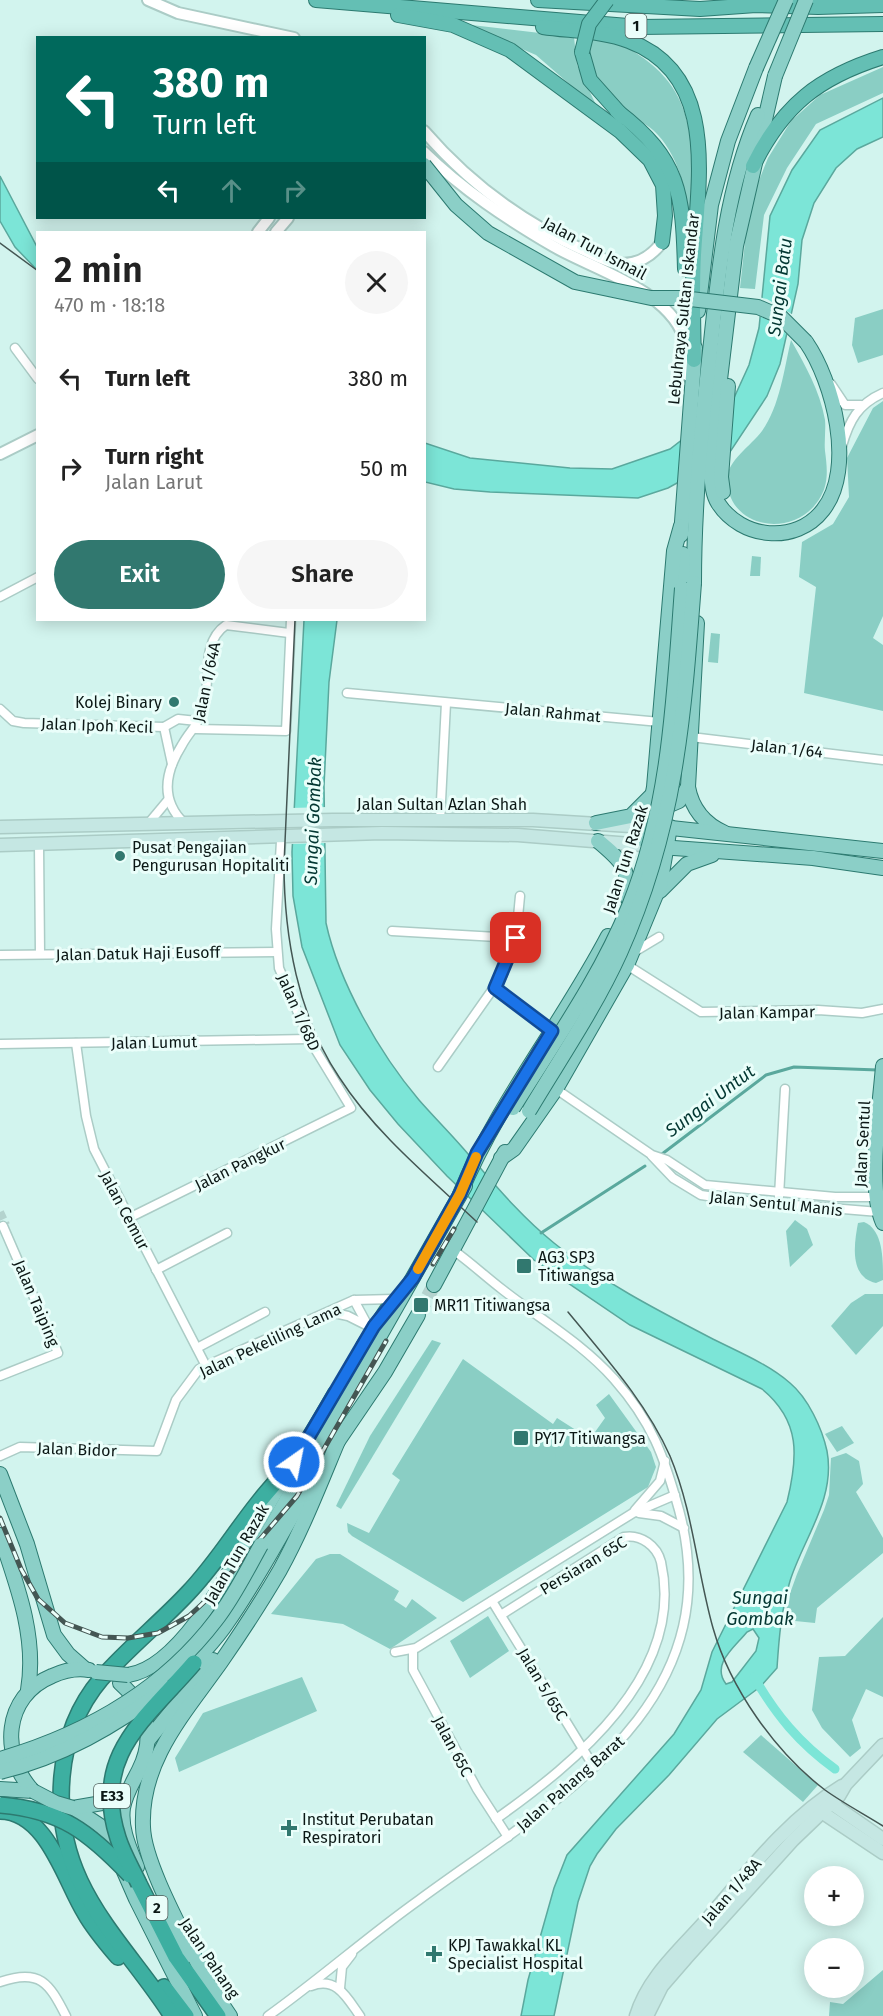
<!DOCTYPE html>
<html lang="en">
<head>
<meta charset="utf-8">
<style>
  body { margin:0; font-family:"Fira Sans",sans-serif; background:#f6f6f6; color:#222; height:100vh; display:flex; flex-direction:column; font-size:22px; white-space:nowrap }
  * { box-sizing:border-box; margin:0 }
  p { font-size:20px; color:#767676 }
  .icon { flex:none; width:33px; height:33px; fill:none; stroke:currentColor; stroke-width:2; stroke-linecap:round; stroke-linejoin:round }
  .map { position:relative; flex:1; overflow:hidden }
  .details { position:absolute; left:36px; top:231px; width:390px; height:390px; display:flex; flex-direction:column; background:#fff; border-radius:0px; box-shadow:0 3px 15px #0003 }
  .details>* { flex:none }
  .hud { position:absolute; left:36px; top:36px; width:390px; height:183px; border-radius:0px; box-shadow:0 3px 15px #0003; background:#00695c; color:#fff; overflow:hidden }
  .fabs { position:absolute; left:804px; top:1866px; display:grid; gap:12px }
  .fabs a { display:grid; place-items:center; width:60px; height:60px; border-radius:50%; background:#fff; box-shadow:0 3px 15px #0003; font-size:30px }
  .pin { position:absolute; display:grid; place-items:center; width:51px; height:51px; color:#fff; margin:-26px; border-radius:12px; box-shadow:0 3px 9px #0006 }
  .me { position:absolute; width:66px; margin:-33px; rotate:33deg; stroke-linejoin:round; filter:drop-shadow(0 0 4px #0008) }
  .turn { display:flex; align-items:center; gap:21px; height:126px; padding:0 18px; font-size:27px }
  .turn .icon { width:78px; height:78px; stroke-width:2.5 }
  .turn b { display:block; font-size:42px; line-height:51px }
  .lanes { display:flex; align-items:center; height:57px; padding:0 18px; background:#0003; justify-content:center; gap:30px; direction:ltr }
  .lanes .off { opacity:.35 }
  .round { display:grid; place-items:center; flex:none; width:63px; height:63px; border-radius:32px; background:#f6f6f6 }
  .head { display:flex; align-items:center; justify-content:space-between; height:102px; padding:0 18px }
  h1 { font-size:36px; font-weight:600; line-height:45px }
  .action { display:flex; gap:12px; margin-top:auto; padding:12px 18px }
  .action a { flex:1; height:69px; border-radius:36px; background:#31786f; color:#fff; font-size:24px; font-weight:600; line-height:69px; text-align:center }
  .action a+a { background:#f6f6f6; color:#222 }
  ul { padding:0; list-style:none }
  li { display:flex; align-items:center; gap:18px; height:90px; padding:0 18px }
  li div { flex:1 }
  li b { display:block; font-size:22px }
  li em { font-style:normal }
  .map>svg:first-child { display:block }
  .green { fill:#8acec4 }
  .water { fill:#7ce5d7; stroke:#5aa89d; stroke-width:1.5; fill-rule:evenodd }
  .pier { fill:#d2f4ee }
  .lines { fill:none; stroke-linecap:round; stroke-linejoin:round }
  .stream { stroke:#5aa89d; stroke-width:3 }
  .canal { stroke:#7ce5d7; stroke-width:9 }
  .minor-tunnel { stroke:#b4d3ce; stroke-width:8; stroke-dasharray:8 4; stroke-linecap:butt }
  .primary-tunnel { stroke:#b4d3ce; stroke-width:14; stroke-dasharray:14 7; stroke-linecap:butt }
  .minor-casing { stroke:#abccc6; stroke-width:11 }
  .tertiary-casing { stroke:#abccc6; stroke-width:14 }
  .secondary-casing { stroke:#abccc6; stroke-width:15 }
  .primary-casing { stroke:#2c7a70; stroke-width:16 }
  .trunk-casing { stroke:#2c7a70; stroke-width:16 }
  .motorway-casing { stroke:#2c7a70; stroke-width:18 }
  .minor { stroke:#fff; stroke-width:8 }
  .tertiary { stroke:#fff; stroke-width:10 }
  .secondary { stroke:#c5e7e3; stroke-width:12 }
  .primary { stroke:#8bcfc7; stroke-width:14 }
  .trunk { stroke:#64bfb4; stroke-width:14 }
  .motorway { stroke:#3dafa1; stroke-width:15 }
  .tram { stroke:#445653; stroke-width:1.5 }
  .rail-casing { stroke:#445653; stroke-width:5 }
  .rail { stroke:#eafefa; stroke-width:3; stroke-dasharray:9; stroke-linecap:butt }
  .primary-bridge-casing { stroke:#2c7a70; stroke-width:16; stroke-linecap:butt }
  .trunk-bridge-casing { stroke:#2c7a70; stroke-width:16; stroke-linecap:butt }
  .motorway-bridge-casing { stroke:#2c7a70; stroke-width:18; stroke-linecap:butt }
  .primary-bridge { stroke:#8bcfc7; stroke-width:14 }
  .trunk-bridge { stroke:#64bfb4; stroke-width:14 }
  .motorway-bridge { stroke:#3dafa1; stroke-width:15 }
  .route-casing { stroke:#114b97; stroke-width:15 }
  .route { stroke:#1a73e8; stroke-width:10 }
  .slow { stroke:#f59e0b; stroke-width:10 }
  .poi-dot { fill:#31786f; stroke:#eafefa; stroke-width:2 }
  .labels { text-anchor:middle; stroke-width:6; stroke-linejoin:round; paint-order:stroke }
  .shield { fill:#eafefa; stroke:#4f5d5a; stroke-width:1.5 }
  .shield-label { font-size:15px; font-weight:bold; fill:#0c1816 }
  .street-label { font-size:16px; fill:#0c1816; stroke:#eafefa }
  .poi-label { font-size:16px; fill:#0c1816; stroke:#eafefa; text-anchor:start }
  .water-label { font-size:18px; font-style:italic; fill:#023631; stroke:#eafefa }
</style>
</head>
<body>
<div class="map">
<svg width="883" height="2016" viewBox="0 0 883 2016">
  <rect width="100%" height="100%" fill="#d2f4ee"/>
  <g class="green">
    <polygon points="463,24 574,37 577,65 598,109 536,55"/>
    <path d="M607 38C700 78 694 138 691 225 686 193 680 159 658 135 652 128 643 123 636 118 605 95 592 78 587 39Z"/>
    <polygon points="883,67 883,93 816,124 787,168 764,215 755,289 740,288 749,205 768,158 791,121 820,95"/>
    <polygon points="883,309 883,355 858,363 852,345 855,318"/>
    <path d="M791 340C805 365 820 391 825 420 826 430 824 441 825 451 827 466 829 482 821 496 799 538 731 532 727 482 725 462 751 446 762 431 780 406 784 369 791 340Z"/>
    <polygon points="883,401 883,616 873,638 883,645 883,711 804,693 816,587 799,577 802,542 833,524 849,497 847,458 873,408"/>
    <polygon points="752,556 761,557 760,576 750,576"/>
    <polygon points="711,633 720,634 718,663 708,662"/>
    <polygon points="795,1220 807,1229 813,1245 790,1267 786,1231"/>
    <path d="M864 1222C883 1230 883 1258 883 1280L876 1283C849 1277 854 1244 858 1223Z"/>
    <polygon points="865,1294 883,1294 883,1326 856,1355 831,1326 851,1303"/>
    <polygon points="432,1340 441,1343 341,1509 336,1506 370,1436"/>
    <polygon points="463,1359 553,1424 557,1418 590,1439 605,1418 596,1405 609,1394 651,1452 656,1467 648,1487 463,1602 352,1536 348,1532 347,1523 369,1533 400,1480 392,1474"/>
    <polygon points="842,1426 854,1443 837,1452 825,1434"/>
    <polygon points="846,1453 859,1461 863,1484 856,1492 883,1538 883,1553 817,1608 815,1623 785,1620 788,1599 797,1574 824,1510 829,1495 831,1458"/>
    <polygon points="330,1554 340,1554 399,1591 394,1600 406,1608 412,1599 437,1618 390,1649 343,1624 271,1614 316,1559"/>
    <polygon points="488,1616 509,1651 470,1678 450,1641"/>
    <polygon points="883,1617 883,1697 866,1689 852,1720 861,1748 850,1757 822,1728 812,1710 819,1657 845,1656"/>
    <polygon points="302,1677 317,1711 179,1772 175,1758 203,1713"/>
    <polygon points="761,1735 818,1785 803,1802 743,1752"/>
    <polygon points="883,1970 883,2016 829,2016 830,2002 843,2004"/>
  </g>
  <g class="water">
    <polygon points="883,98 883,137 857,149 836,168 814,203 802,240 798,284 780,364 767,396 728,455 668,488 638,498 490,492 454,489 425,482 425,443 470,458 570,468 612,469 670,449 733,400 749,365 759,328 770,216 792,170 820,130"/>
    <polygon points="0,176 37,247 37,270 15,247 0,221"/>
    <path d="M304 620H337L329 682 324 786 326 923C339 983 380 1054 419 1100 433 1116 448 1131 462 1147 491 1180 519 1215 554 1243 601 1281 655 1309 709 1337 736 1351 767 1363 790 1383 808 1398 822 1428 827 1451 836 1499 803 1539 790 1581 781 1611 779 1638 777 1668L760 1687 717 1719 669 1775 616 1829 597 1854 590 1866 578 1902 554 2016H521L528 1980 554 1888 567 1855 674 1734 701 1690 712 1652 787 1502C798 1457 801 1421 762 1389L630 1325 534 1260 447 1176 398 1124 370 1090 340 1045 302 947 293 896 292 852ZM753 1629 759 1638 756 1651 732 1682 726 1684C711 1664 734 1648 747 1632Z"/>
  </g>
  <g class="pier">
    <polygon points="758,297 767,299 795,316 790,337 774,323 757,315"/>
    <polygon points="327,807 327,843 290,844 291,808"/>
  </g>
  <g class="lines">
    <g class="stream">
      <polyline points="662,1154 766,1075 794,1067 878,1070"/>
      <polyline points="541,1233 645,1166"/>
    </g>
    <path class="canal" d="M754 1677C776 1715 799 1743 835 1769"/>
    <polyline class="minor-tunnel" points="0,1212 6,1225"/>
    <polyline class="primary-tunnel" points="418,1315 434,1285"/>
    <g class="minor-casing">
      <g id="minor">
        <polyline points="15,348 38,379"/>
        <polyline points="831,384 845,405 861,405"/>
        <path d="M842 446C849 421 858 404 883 393"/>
        <polyline points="0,597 38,577"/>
        <polyline points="347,693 660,722"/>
        <polyline points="0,709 13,721 24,723 164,727 178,719 197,721"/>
        <polyline points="164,727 172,764"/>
        <polyline points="196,729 286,731 291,620"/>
        <polyline points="691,737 883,760"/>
        <polyline points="440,821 446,703"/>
        <path d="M184 823C160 800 165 772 182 745 189 732 198 725 203 711 212 684 199 643 226 625L289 633"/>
        <polyline points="148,824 168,800"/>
        <polyline points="39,845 40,954"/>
        <polyline points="392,931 516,938"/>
        <polyline points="634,952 659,937"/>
        <polyline points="0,955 277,952"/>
        <polyline points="627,965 701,1012 818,1010 862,1013 883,1009"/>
        <polyline points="495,988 552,1031"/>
        <polyline points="76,1043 86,1116 94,1149 206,1366"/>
        <polyline points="0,1044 309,1039"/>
        <polyline points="438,1067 502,976 516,938 520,896"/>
        <polyline points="556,1089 652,1155 667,1160 705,1185 835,1197 876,1197"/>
        <polyline points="652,1156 673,1178 701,1195 734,1200 879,1212"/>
        <polyline points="779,1196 785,1089"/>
        <polyline points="129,1218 351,1108 309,1039 279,968 276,929 281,841 278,835"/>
        <polyline points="156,1270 227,1233"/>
        <polyline points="354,1300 368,1326"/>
        <polyline points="329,1312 348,1316 368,1326"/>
        <polyline points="197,1348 265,1312"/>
        <polyline points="0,1376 58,1353 3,1226"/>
        <polyline points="0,1456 20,1447 157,1451 176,1400 199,1369 354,1300 394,1299"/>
        <polyline points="635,1510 660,1481 665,1461"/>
        <polyline points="639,1513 661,1516 684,1528"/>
        <polyline points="492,1601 594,1767"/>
        <polyline points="413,1649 413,1670 426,1694 477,1789 508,1837"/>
        <polyline points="395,1652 416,1648 633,1513 675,1495"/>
        <path d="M496 1819C575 1763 686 1674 661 1562 657 1546 641 1534 624 1537L501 1615"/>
        <path d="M0 1982C40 1968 49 1983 66 2016"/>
        <path d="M311 1986C337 1976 347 1998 360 2016"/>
        <polyline points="340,1988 342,1967 352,1954"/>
        <path d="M268 2016C320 1979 367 1937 419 1900 552 1802 732 1707 679 1510 664 1456 652 1422 614 1379 582 1343 540 1319 503 1290 486 1277 470 1262 453 1250"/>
      </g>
    </g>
    <g class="tertiary-casing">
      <g id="tertiary">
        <polyline points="148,0 178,13 294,38"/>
        <path d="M424 131C468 182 520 221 581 249 593 254 606 262 619 264 637 265 652 256 662 242"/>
        <path d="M424 152C463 190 507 219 553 246 594 270 674 291 686 344 688 354 687 366 688 376"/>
        <polyline points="258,232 269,218"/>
        <polyline points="276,232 288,218"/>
        <polyline points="0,454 38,435"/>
      </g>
    </g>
    <g class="secondary-casing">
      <g id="secondary">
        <polyline points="0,827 333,820 533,820 647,827"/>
        <polyline points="0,845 382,833 518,835 643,845"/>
        <polyline points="825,1799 883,1839"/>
        <polyline points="817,1809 883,1853"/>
        <path d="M636 2016C648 1976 682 1948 709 1917 749 1870 789 1818 842 1786"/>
        <polyline points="647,2016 662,1986 688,1956 793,1840 839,1796 846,1784 883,1745"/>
      </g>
    </g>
    <g class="primary-casing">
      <g id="primary">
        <path d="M775 76 736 246 710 463C712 476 711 492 718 503 741 539 796 545 823 510 856 468 833 381 806 342"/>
        <polyline points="698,311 711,205 728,141 756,68"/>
        <polyline points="723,492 721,477 728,386"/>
        <polyline points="681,535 695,348"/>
        <path d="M694 583C694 503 702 422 711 342 719 265 727 187 758 115"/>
        <polyline points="682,588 683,554"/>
        <path d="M697 623 688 787C692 809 704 824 725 833"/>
        <polyline points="659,797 672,804 679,801 688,787"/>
        <polyline points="596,823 631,816 651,796"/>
        <polyline points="662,827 883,851"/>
        <polyline points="644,840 654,787 674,551 681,526"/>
        <path d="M598 841C622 861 629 867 628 899"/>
        <polyline points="660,847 813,858 883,868"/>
        <polyline points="660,891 687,864 712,855"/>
        <path d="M883 1066C880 1106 867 1188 883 1223"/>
        <polyline points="501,1158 514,1149 556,1089 627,965 660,885 670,827"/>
        <path d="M460 1194C498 1102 562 1024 608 936"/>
        <polyline points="434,1285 505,1152"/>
        <polyline points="363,1346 387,1309"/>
        <polyline points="334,1447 385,1372 418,1315"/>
        <polyline points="0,1474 27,1544 54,1635 68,1654 85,1669"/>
        <path d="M0 1535C17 1585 37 1637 28 1690"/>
        <polyline points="261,1545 465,1186"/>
        <path d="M194 1663C205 1650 218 1637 227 1623 261 1575 287 1521 319 1471"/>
        <path d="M128 1675C186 1667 241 1549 269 1503 291 1466 314 1430 335 1393"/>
        <path d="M120 1683C147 1707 156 1736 139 1770 133 1782 125 1795 123 1808 120 1828 130 1849 137 1867"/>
        <polyline points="149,1739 213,1660"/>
        <polyline points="0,1789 33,1791"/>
        <path d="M33 1791C0 1756 3 1696 52 1676 63 1671 77 1668 89 1670"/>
        <polyline points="73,1808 99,1825 108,1835 136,1899 195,2016"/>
        <polyline points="73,1808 102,1803 120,1794"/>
        <polyline points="164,1919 188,1955"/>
        <polyline points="201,1973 230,2016"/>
        <path d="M205 1978C188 1941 144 1865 143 1827 140 1761 185 1713 221 1662 241 1633 262 1601 280 1570 303 1528 320 1484 338 1441"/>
      </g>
    </g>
    <g class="trunk-casing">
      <g id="trunk">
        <polyline points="316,0 640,27 883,24"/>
        <polyline points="538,0 700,9 756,5 818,7 883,5"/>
        <polyline points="398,15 453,25 510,50 620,131 650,160 663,185 665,216 662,242"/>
        <path d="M543 27C570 31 604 31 629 41 719 75 698 180 694 255 692 290 693 325 694 360"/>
        <polyline points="582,52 590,80 623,117"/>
        <path d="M617 111C680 159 683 194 685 269"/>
        <path d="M753 166C783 105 819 77 883 57"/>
      </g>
    </g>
    <g class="motorway-casing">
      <g id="motorway">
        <path d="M0 1811C47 1811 65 1881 85 1913 94 1929 106 1943 118 1957"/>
        <polyline points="139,1884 176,1957 218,2016"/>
        <polyline points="164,1987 186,2016"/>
        <path d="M172 2016C143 1970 103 1930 80 1881 50 1817 55 1733 101 1679 128 1648 160 1623 188 1593 215 1565 234 1533 258 1503 269 1489 282 1475 294 1462"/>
      </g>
    </g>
    <use href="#minor" class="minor"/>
    <use href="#tertiary" class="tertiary"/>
    <use href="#secondary" class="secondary"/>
    <use href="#primary" class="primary"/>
    <use href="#trunk" class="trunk"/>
    <use href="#motorway" class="motorway"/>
    <g class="tram">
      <polyline points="0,243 38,271"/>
      <path d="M295 620 284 864C284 936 298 1016 339 1077 375 1133 429 1177 477 1222"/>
      <path d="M568 1312C605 1357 646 1402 670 1456 693 1511 697 1571 713 1628 730 1688 775 1752 825 1790 843 1803 864 1814 883 1826"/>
    </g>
    <g class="rail-casing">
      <g id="rail">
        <polyline points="433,1264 454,1229"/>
        <polyline points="0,1518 21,1569 38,1599 65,1623 102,1637 128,1638 158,1633 189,1616 214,1593 297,1496 386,1341"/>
      </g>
    </g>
    <use href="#rail" class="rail"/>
    <g class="primary-bridge-casing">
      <g id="primary-bridge">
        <polyline points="756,68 786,0"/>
        <polyline points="775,76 806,0"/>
        <polyline points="424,165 456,205 488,233 575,282 651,298 682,298 758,307 781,317 806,342"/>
        <path d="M513 1108C554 1042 600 978 629 906 670 805 674 695 682 588"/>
        <path d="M529 1111C560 1059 595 1008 620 953 676 828 684 717 694 583"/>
        <polyline points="96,1672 128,1675"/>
        <path d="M0 1759C85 1734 162 1691 216 1620 234 1597 247 1570 261 1545"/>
        <path d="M0 1772C62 1757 115 1726 166 1688"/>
        <polyline points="33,1791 56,1803 73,1808"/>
      </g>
    </g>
    <g class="trunk-bridge-casing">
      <polyline id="trunk-bridge" points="582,52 589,24 607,0"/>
    </g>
    <g class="motorway-bridge-casing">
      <g id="motorway-bridge">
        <path d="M0 1805C61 1810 89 1832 130 1875"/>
        <path d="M139 1884C132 1869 123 1854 118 1838 91 1755 146 1719 194 1663"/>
      </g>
    </g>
    <use href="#primary-bridge" class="primary-bridge"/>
    <use href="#trunk-bridge" class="trunk-bridge"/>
    <use href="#motorway-bridge" class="motorway-bridge"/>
  </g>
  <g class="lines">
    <g class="route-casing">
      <polyline id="route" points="294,1462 374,1326 413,1278 460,1194 477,1153 552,1031 495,988 516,938"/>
    </g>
    <use href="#route" class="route"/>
    <polyline class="slow" points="418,1269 460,1194 476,1157"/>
  </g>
  <g class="poi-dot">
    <circle cx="174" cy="702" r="6"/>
    <circle cx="120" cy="856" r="6"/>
    <rect x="516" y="1258" width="16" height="16" rx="3"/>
    <rect x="413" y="1297" width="16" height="16" rx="3"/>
    <rect x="513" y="1430" width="16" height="16" rx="3"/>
    <path d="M286 1819h6v6h6v6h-6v6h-6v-6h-6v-6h6z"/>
    <path d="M431 1945h6v6h6v6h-6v6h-6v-6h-6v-6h6z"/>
  </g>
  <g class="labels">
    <g class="shield">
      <rect x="625.5" y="14" width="21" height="24" rx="4.5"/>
      <rect x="94" y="1784" width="36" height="24" rx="4.5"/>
      <rect x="146.5" y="1896" width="21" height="24" rx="4.5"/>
    </g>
    <g class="shield-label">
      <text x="636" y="31">1</text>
      <text x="112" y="1801">E33</text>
      <text x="157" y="1913">2</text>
    </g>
    <g class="street-label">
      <text transform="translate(595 248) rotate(28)" y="6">Jalan Tun Ismail</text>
      <text transform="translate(683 309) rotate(-84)" y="6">Lebuhraya Sultan Iskandar</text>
      <text transform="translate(206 682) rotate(-78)" y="6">Jalan 1/64A</text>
      <text transform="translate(553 712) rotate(5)" y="6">Jalan Rahmat</text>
      <text transform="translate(97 725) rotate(2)" y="6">Jalan Ipoh Kecil</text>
      <text transform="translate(787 748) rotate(6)" y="6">Jalan 1/64</text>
      <text x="442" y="810">Jalan Sultan Azlan Shah</text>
      <text transform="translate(625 859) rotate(-72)" y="6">Jalan Tun Razak</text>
      <text transform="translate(138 953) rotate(-1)" y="6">Jalan Datuk Haji Eusoff</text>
      <text transform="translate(299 1012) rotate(66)" y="6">Jalan 1/68D</text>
      <text transform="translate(767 1012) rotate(-1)" y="6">Jalan Kampar</text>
      <text transform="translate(154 1042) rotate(-1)" y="6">Jalan Lumut</text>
      <text transform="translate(862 1144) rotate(-87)" y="6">Jalan Sentul</text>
      <text transform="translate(240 1164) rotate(-26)" y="6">Jalan Pangkur</text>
      <text transform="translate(776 1203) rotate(6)" y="6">Jalan Sentul Manis</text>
      <text transform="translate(125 1210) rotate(62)" y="6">Jalan Cemur</text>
      <text transform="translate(37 1303) rotate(67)" y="6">Jalan Taiping</text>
      <text transform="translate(270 1340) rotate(-25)" y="6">Jalan Pekeliling Lama</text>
      <text transform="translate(77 1449) rotate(2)" y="6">Jalan Bidor</text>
      <text transform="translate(236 1554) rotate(-60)" y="6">Jalan Tun Razak</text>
      <text transform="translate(583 1565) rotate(-31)" y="6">Persiaran 65C</text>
      <text transform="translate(543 1684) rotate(59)" y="6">Jalan 5/65C</text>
      <text transform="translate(453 1746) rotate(62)" y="6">Jalan 65C</text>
      <text transform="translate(570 1783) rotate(-41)" y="6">Jalan Pahang Barat</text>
      <text transform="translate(731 1891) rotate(-49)" y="6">Jalan 1/48A</text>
      <text transform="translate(210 1958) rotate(56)" y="6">Jalan Pahang</text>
    </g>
    <g class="poi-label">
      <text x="162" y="708" text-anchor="end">Kolej Binary</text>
      <text x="132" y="853">Pusat Pengajian<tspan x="132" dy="18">Pengurusan Hopitaliti</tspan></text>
      <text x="538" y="1263">AG3 SP3<tspan x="538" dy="18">Titiwangsa</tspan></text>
      <text x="434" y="1311">MR11 Titiwangsa</text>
      <text x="534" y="1444">PY17 Titiwangsa</text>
      <text x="302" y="1825">Institut Perubatan<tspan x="302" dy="18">Respiratori</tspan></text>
      <text x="448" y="1951">KPJ Tawakkal KL<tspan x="448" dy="18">Specialist Hospital</tspan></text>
    </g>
    <g class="water-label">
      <text transform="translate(780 287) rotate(-83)" y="6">Sungai Batu</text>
      <text transform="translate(313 821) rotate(-88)" y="6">Sungai Gombak</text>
      <text transform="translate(710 1101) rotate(-37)" y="6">Sungai Untut</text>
      <text x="760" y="1604">Sungai<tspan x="760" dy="21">Gombak</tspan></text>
    </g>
  </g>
</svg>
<div class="fabs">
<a>+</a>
<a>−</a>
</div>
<div class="pin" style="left:516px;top:938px;background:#d93025"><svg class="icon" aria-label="arrive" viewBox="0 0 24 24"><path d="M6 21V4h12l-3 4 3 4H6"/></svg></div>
<svg class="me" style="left:294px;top:1462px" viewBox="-20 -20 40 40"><circle r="17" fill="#1a73e8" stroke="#fff" stroke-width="3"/><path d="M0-11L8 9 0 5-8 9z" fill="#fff"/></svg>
<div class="hud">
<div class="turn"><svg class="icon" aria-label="left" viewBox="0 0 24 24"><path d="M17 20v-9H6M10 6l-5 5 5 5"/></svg><div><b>380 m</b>Turn left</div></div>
<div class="lanes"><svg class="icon" aria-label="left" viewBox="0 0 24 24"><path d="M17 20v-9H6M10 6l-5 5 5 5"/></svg><svg class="icon off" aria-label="ahead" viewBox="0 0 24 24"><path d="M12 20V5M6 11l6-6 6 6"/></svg><svg class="icon off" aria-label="right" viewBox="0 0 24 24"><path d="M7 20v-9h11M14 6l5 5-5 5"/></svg></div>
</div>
<section class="details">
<div class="head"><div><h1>2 min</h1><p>470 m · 18:18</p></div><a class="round"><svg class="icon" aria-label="close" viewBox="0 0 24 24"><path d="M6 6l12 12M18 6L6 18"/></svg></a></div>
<ul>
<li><svg class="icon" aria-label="left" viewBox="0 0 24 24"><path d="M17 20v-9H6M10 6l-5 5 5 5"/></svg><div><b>Turn left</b></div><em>380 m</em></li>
<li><svg class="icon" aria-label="right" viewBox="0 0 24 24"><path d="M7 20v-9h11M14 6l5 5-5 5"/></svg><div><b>Turn right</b><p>Jalan Larut</p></div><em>50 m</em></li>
</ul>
<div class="action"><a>Exit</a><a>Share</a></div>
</section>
</div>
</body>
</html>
